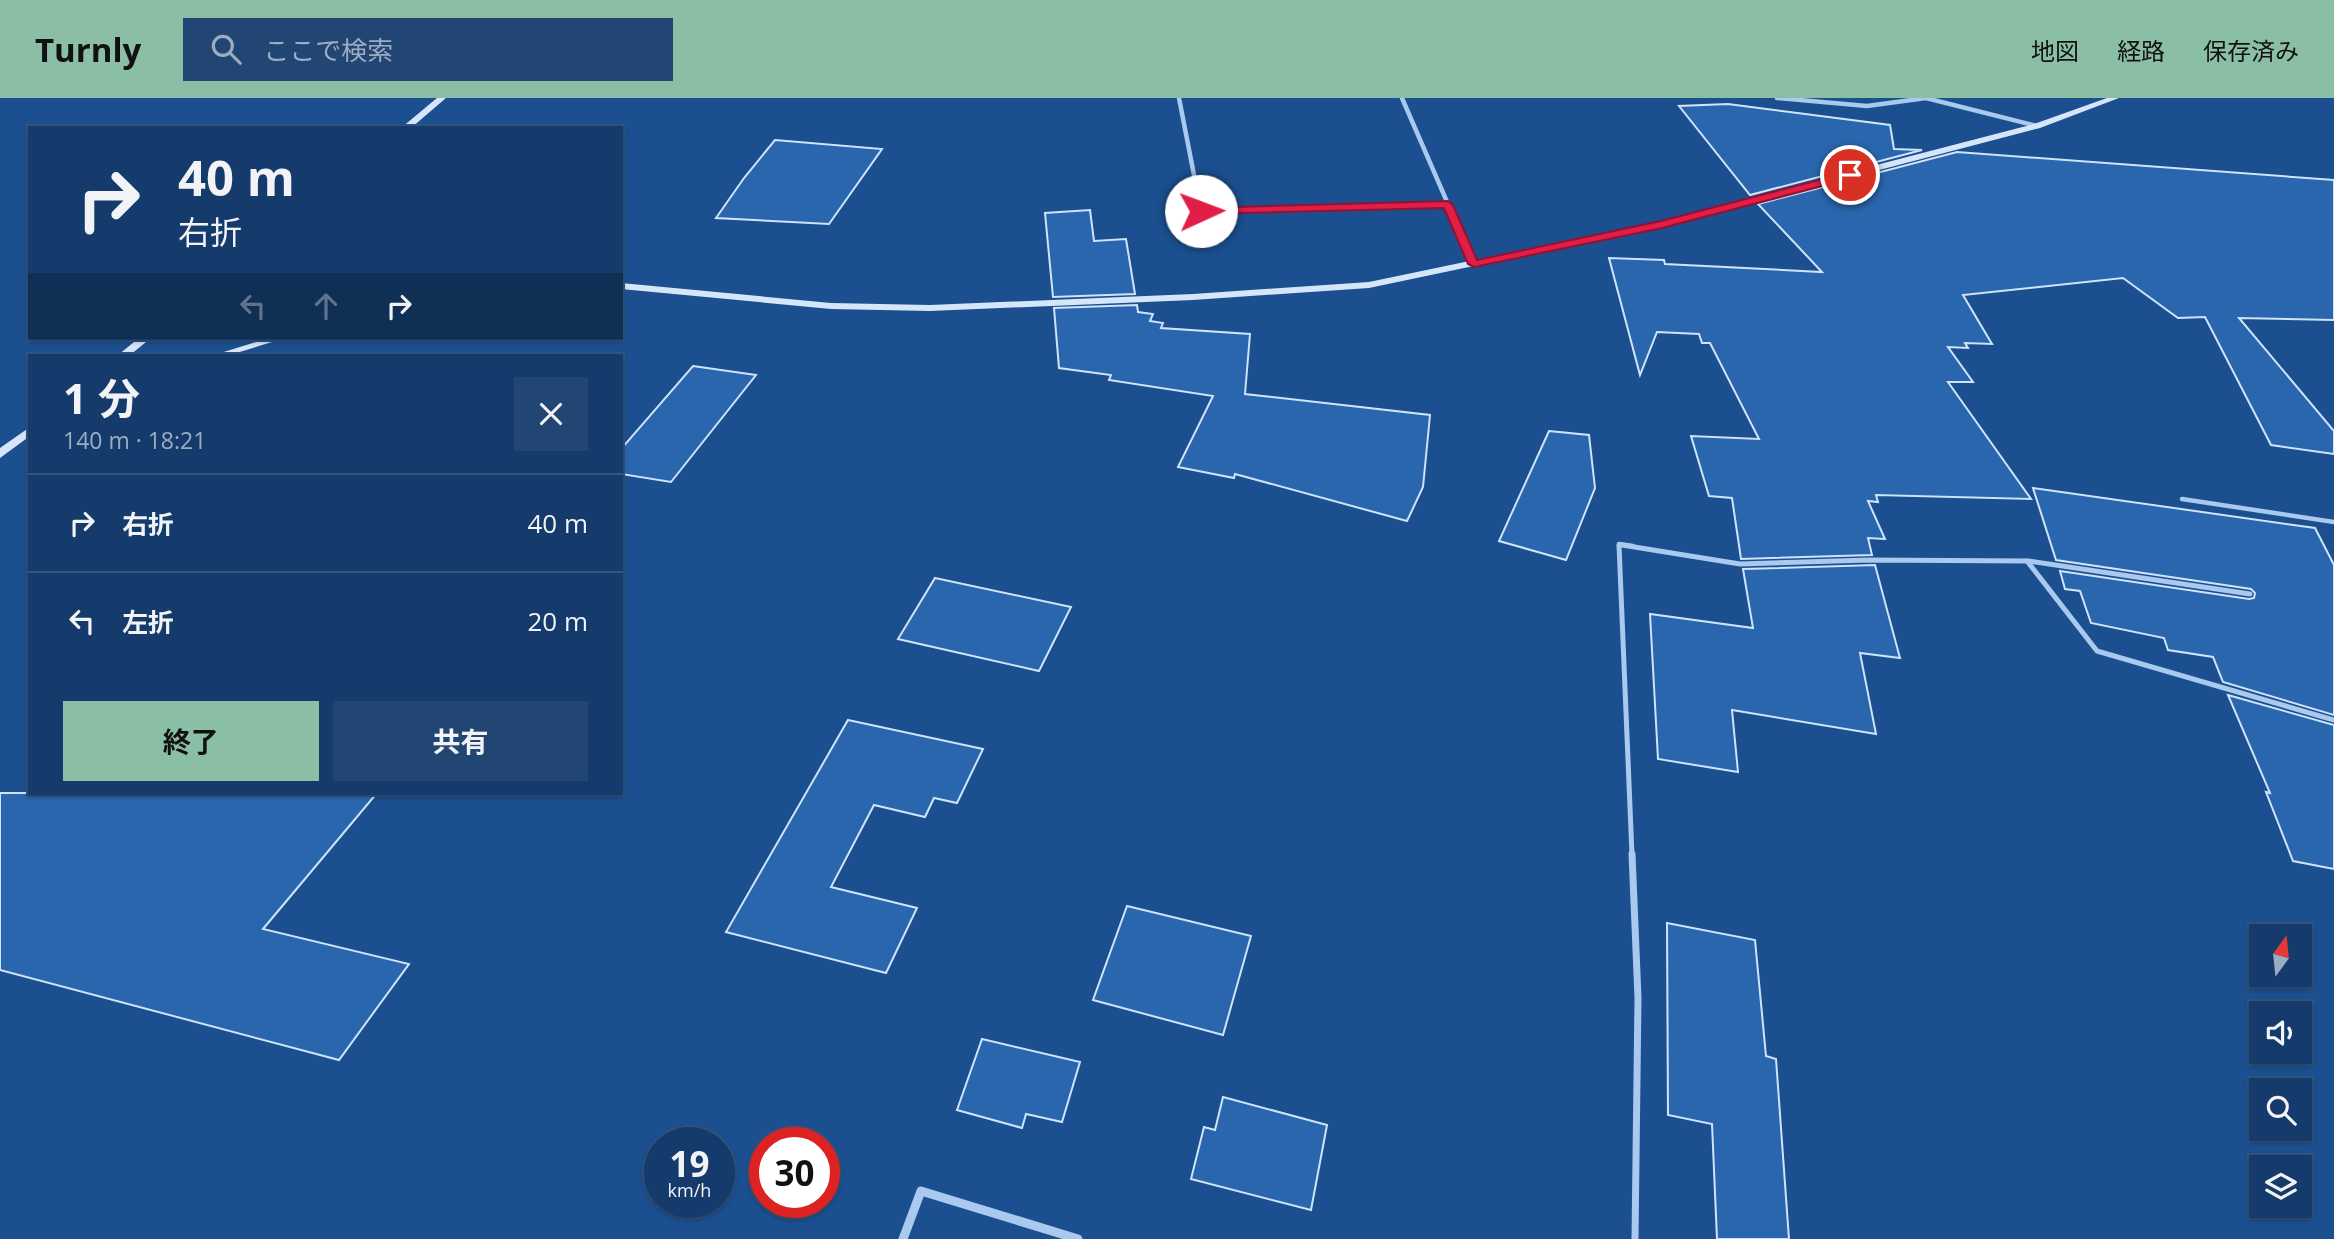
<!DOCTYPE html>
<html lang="ja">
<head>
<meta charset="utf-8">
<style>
  body { margin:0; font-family:"Open Sans","Noto Sans JP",sans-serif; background:#214673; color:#f1f3f6; height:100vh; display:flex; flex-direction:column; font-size:26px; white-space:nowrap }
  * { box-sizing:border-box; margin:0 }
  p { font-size:23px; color:#9dadc1 }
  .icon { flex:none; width:38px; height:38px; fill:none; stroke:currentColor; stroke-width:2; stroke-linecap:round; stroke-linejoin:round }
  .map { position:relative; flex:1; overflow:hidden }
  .side { position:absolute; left:28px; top:256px; width:595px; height:441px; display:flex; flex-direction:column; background:#143b6b; border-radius:0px; box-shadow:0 2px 5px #0004,0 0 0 2px #33557e }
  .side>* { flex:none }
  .top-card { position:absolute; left:28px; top:28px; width:595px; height:214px; border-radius:0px; box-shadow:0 2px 5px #0004,0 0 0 2px #33557e; background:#143b6b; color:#f1f3f6; overflow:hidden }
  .needle { width:46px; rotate:15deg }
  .buttons { position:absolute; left:2249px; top:826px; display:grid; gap:14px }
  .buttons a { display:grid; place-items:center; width:63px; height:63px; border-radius:0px; background:#143b6b; box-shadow:0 2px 5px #0004,0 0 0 2px #33557e; font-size:35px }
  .speed { position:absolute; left:644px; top:1029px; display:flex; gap:14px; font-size:35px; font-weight:700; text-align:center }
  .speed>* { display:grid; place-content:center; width:91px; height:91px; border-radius:50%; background:#143b6b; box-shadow:0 2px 5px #0004,0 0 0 2px #33557e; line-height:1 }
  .speed small { font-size:18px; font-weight:400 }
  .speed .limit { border:10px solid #d22; background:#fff; color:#111 }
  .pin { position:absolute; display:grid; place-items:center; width:60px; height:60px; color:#fff; margin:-30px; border:4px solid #fff; border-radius:50%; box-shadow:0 2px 7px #0007 }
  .me { position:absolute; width:77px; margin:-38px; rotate:88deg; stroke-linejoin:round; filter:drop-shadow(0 0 5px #0008) }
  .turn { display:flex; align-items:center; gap:24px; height:147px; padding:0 35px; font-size:32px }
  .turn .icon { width:91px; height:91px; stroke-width:2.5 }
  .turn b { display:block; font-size:49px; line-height:60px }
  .lanes { display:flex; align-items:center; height:66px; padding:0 35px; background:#0003; justify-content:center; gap:35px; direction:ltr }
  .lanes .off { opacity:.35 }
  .round { display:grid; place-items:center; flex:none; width:74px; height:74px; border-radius:0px; background:#214673 }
  .overview { display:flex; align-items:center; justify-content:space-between; height:119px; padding:0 35px }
  h1 { font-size:42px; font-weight:700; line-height:52px }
  .cta { display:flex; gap:14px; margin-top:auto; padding:14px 35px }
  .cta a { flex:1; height:80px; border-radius:0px; background:#8abfa5; color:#111; font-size:28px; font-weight:700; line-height:80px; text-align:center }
  .cta a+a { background:#214673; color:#f1f3f6 }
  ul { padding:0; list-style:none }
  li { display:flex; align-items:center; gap:21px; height:98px; padding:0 35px; border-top:2px solid #33557e }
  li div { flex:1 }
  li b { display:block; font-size:26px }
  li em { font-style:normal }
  header { display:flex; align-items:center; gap:42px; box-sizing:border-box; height:98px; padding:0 35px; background:#8abfa5; color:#111 }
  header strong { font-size:33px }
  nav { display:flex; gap:38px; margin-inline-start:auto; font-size:24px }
  .search { width:490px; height:63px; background:#214673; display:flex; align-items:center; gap:18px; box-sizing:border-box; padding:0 24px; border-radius:0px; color:#9dadc1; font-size:26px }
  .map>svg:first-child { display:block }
  .building { fill:#2a66ad; stroke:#cfe3fa; stroke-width:2 }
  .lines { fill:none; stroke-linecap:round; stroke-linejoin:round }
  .lane-far2 { stroke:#a9c9ee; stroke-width:4.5 }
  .lane-far1 { stroke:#a9c9ee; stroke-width:5 }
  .lane { stroke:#a9c9ee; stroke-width:7 }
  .street-far1 { stroke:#a9c9ee; stroke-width:4.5 }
  .street { stroke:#a9c9ee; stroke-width:9 }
  .secondary { fill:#d6e6fa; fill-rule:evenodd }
  .route { fill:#e11d48; stroke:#92132f; stroke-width:2 }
</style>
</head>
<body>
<header>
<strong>Turnly</strong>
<div class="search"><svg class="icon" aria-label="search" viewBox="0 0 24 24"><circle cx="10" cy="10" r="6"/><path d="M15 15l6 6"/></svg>ここで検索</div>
<nav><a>地図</a><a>経路</a><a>保存済み</a></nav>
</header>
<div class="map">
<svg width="2334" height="1141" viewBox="0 0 2334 1141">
  <rect width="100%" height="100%" fill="#1b4f8f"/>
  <g class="building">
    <polygon points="1728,6 1890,27 1894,51 1922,52 1750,97 1679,8"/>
    <polygon points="775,42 882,51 829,126 716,120 744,80"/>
    <polygon points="1957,54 2334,82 2334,222 2239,220 2334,333 2334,356 2271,347 2205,219 2178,220 2123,180 1963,197 1992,246 1965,245 1968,250 1948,249 1973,284 1948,284 2031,401 1876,397 1878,404 1868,403 1885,441 1868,440 1872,457 1741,461 1732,400 1709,398 1691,338 1759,341 1710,245 1702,245 1699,236 1657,234 1640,277 1609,160 1664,162 1665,166 1822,174 1758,106"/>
    <polygon points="1090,112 1094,143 1126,141 1135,196 1053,199 1045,115"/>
    <polygon points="1137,207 1138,214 1153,216 1150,223 1163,225 1161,230 1250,236 1245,296 1430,317 1423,389 1407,423 1235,376 1234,380 1178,369 1213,298 1109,282 1111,277 1059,270 1054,210"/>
    <polygon points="693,268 756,277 671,384 621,376 621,351"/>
    <polygon points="1549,333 1589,337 1595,390 1566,462 1499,443"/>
    <polygon points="2033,390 2315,430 2334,467 2334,617 2223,584 2213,559 2168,552 2164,540 2091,525 2080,493 2065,491 2060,473 2249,501 2254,500 2255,495 2251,491 2056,462"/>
    <polygon points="1875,467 1900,560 1860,555 1876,636 1732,612 1738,674 1658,661 1650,516 1753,530 1743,471"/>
    <polygon points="935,480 1071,509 1039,573 898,541"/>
    <polygon points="2228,597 2334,627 2334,771 2293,763 2266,694 2270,695"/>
    <polygon points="848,622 983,651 957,705 934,700 925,719 874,707 831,789 917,810 886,875 726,834"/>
    <polygon points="0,695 377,695 263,831 409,866 339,962 0,872"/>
    <polygon points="1127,808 1251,838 1223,937 1093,902"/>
    <polygon points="1667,825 1755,842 1766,958 1776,961 1789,1141 1717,1141 1712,1026 1668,1017"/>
    <polygon points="982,941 1080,964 1062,1024 1026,1016 1022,1030 957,1012"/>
    <polygon points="1223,999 1327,1027 1311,1112 1191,1081 1204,1029 1215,1032"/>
  </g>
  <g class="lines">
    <g class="lane-far2">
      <polyline points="2182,401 2334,424"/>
      <polyline points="1619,448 1619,446 1633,448"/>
    </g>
    <g class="lane-far1">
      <polyline points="1619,447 1632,757"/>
      <polyline points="1622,447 1740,466 1869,462 2027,463 2097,553 2334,622"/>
      <polyline points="2028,463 2250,496"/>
    </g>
    <polyline class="lane" points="1632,756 1638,900 1635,1141"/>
    <g class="street-far1">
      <polyline points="1179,0 1201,113 1448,106"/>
      <polyline points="1402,0 1474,166"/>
      <polyline points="1777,0 1867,8 1926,0"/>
      <polyline points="1926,0 2037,28"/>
    </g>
    <polyline class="street" points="903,1141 921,1093 1078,1141"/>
    <g class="secondary">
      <polygon points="437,0 446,0 411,30 401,30"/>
      <polygon points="2107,0 2119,0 2040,30 1665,128 1369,190 1193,202 930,213 831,211 621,191 621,185 831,205 930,207 1193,196 1369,184 1661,123 2034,26"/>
      <polygon points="139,240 151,240 130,257 118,257"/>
      <polygon points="269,240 285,240 230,257 214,257"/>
      <polygon points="30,329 30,338 0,360 0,350"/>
    </g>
  </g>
  <polygon class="route" points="1850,74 1855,77 1853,80 1662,130 1474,169 1468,166 1444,110 1201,116 1196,113 1201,110 1448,103 1453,107 1477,162 1661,123"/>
</svg>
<div class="buttons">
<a><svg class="needle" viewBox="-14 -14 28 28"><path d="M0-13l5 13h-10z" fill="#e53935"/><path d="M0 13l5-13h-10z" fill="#9dadc1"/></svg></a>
<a><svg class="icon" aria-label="sound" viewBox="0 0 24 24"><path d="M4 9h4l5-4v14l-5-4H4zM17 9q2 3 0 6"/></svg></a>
<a><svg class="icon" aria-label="search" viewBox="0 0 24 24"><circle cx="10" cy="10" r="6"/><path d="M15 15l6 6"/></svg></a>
<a><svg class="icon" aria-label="layers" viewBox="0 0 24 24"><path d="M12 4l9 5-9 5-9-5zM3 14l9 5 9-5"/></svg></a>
</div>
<div class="speed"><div>19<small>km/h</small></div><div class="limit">30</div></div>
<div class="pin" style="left:1850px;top:77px;background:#d93025"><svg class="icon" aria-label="arrive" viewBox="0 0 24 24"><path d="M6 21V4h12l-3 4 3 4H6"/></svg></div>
<svg class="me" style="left:1201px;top:113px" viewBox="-20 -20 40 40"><circle r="19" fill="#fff"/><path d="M0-13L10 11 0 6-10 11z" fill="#e11d48"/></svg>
<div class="top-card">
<div class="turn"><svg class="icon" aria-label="right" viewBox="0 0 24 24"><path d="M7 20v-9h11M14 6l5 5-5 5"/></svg><div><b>40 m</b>右折</div></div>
<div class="lanes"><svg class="icon off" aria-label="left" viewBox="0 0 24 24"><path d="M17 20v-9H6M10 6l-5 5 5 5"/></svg><svg class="icon off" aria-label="ahead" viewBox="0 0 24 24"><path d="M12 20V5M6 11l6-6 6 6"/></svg><svg class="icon" aria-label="right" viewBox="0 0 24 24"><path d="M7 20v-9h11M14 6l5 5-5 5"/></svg></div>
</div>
<section class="side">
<div class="overview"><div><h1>1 分</h1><p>140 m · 18:21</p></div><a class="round"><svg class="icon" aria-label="close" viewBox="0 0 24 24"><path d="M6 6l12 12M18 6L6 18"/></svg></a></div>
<ul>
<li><svg class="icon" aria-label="right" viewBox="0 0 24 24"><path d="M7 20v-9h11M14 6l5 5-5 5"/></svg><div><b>右折</b></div><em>40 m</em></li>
<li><svg class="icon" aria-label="left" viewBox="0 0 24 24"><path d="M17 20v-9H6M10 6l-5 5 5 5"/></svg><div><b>左折</b></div><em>20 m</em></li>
</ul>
<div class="cta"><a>終了</a><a>共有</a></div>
</section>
</div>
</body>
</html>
